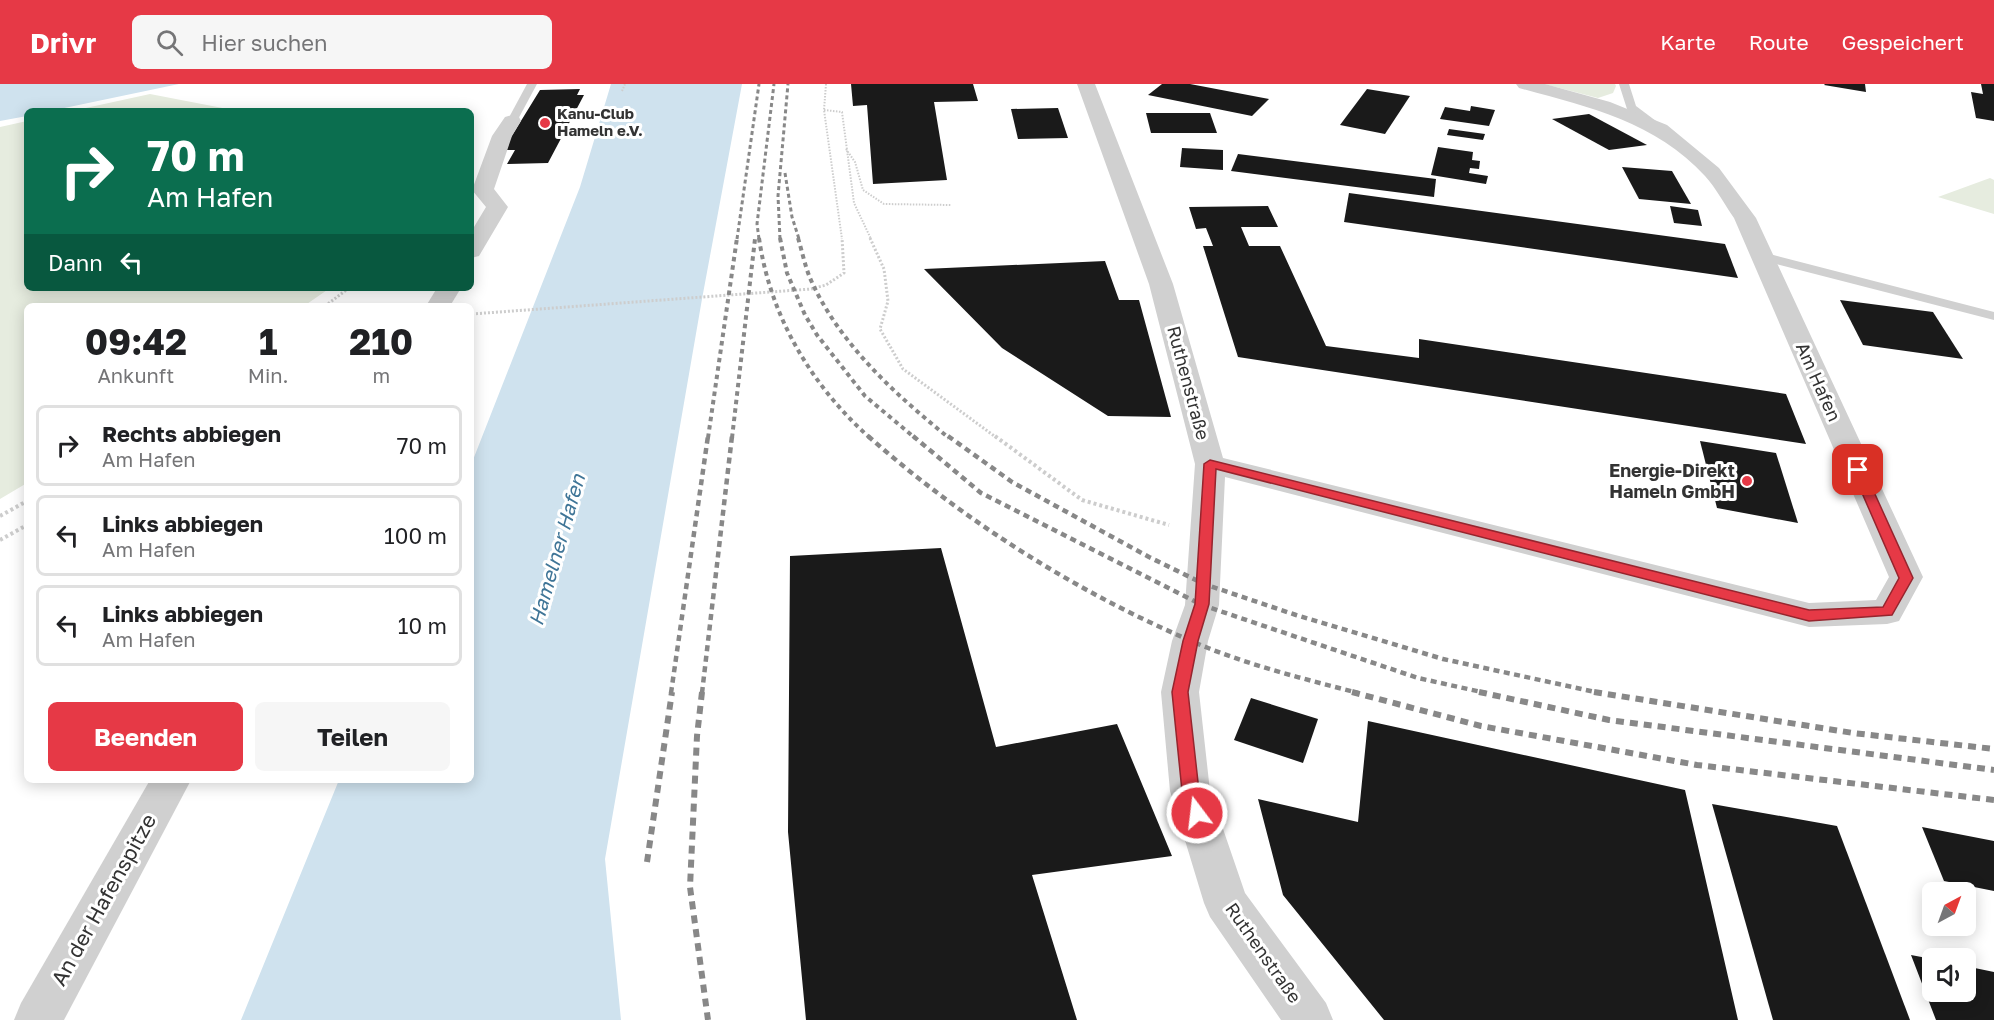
<!DOCTYPE html>
<html lang="de">
<head>
<meta charset="utf-8">
<style>
  body { margin:0; font-family:"Golos Text",sans-serif; background:#f6f6f6; color:#202124; height:100vh; display:flex; flex-direction:column; font-size:22px; white-space:nowrap }
  * { box-sizing:border-box; margin:0 }
  p { font-size:20px; color:#757577 }
  .icon { flex:none; width:33px; height:33px; fill:none; stroke:currentColor; stroke-width:2; stroke-linecap:round; stroke-linejoin:round }
  .map { position:relative; flex:1; overflow:hidden }
  .panel { position:absolute; left:24px; top:219px; width:450px; height:480px; display:flex; flex-direction:column; background:#fff; border-radius:9px; box-shadow:0 3px 15px #0003 }
  .panel>* { flex:none }
  .guide { position:absolute; left:24px; top:24px; width:450px; height:183px; border-radius:9px; box-shadow:0 3px 15px #0003; background:#0b6e4f; color:#fff; overflow:hidden }
  .needle { width:39px; rotate:41deg }
  .buttons { position:absolute; left:1922px; top:798px; display:grid; gap:12px }
  .buttons a { display:grid; place-items:center; width:54px; height:54px; border-radius:9px; background:#fff; box-shadow:0 3px 15px #0003; font-size:30px }
  .pin { position:absolute; display:grid; place-items:center; width:51px; height:51px; color:#fff; margin:-26px; border-radius:12px; box-shadow:0 3px 9px #0006 }
  .me { position:absolute; width:66px; margin:-33px; rotate:345deg; stroke-linejoin:round; filter:drop-shadow(0 0 4px #0008) }
  .turn { display:flex; align-items:center; gap:21px; height:126px; padding:0 24px; font-size:27px }
  .turn .icon { width:78px; height:78px; stroke-width:2.5 }
  .turn b { display:block; font-size:42px; line-height:51px }
  .then { display:flex; align-items:center; height:57px; padding:0 24px; background:#0003; gap:12px; font-size:22px }
  .eta { display:flex; justify-content:space-evenly; align-items:center; height:102px; text-align:center }
  .eta b { font-size:36px; font-weight:700; line-height:42px }
  .action { display:flex; gap:12px; margin-top:auto; padding:12px 24px }
  .action a { flex:1; height:69px; border-radius:9px; background:#e63946; color:#fff; font-size:24px; font-weight:700; line-height:69px; text-align:center }
  .action a+a { background:#f6f6f6; color:#202124 }
  ul { padding:0; list-style:none }
  li { display:flex; align-items:center; gap:18px; height:81px; margin:0 12px 9px; padding:0 12px; border:3px solid #e0e0e0; border-radius:9px }
  li div { flex:1 }
  li b { display:block; font-size:22px }
  li em { font-style:normal }
  header { display:flex; align-items:center; gap:36px; box-sizing:border-box; height:84px; padding:0 30px; background:#e63946; color:#fff }
  header strong { font-size:28px }
  nav { display:flex; gap:33px; margin-inline-start:auto; font-size:21px }
  .search { width:420px; height:54px; background:#f6f6f6; display:flex; align-items:center; gap:15px; box-sizing:border-box; padding:0 21px; border-radius:9px; color:#757577; font-size:22px }
  .map>svg:first-child { display:block }
  .green { fill:#e6ecdf }
  .water { fill:#cfe2ee }
  .building { fill:#1a1a1a }
  .lines { fill:none; stroke-linecap:round; stroke-linejoin:round }
  .path-far2 { stroke:#cdcdcd; stroke-width:2; stroke-dasharray:1.5 1.5; stroke-linecap:butt }
  .path-far1 { stroke:#cdcdcd; stroke-width:3; stroke-dasharray:2 2; stroke-linecap:butt }
  .path { stroke:#cdcdcd; stroke-width:4; stroke-dasharray:3 3; stroke-linecap:butt }
  .lane { fill:#d0d0d0; fill-rule:evenodd }
  .street { fill:#d0d0d0; fill-rule:evenodd }
  .rail-far3 { stroke:#888; stroke-width:3; stroke-dasharray:4 3; stroke-linecap:butt }
  .rail-far2 { stroke:#888; stroke-width:4; stroke-dasharray:4.5 4; stroke-linecap:butt }
  .rail-far1 { stroke:#888; stroke-width:4.5; stroke-dasharray:6 4.5; stroke-linecap:butt }
  .rail { stroke:#888; stroke-width:6; stroke-dasharray:8 6; stroke-linecap:butt }
  .route { fill:#e63946; stroke:#96252e; stroke-width:1.5 }
  .poi-dot { fill:#e63946; stroke:#fff; stroke-width:2 }
  .labels { text-anchor:middle; stroke-width:6; stroke-linejoin:round; paint-order:stroke }
  .far-poi-label { font-size:15px; font-weight:bold; fill:#333; stroke:#fff; text-anchor:start }
  .street-label { font-size:18px; fill:#333; stroke:#fff }
  .poi-label { font-size:18px; font-weight:bold; fill:#333; stroke:#fff; text-anchor:end }
  .water-label { font-size:20px; font-style:italic; fill:#3f7597; stroke:#fff }
  .near-street-label { font-size:21px; fill:#333; stroke:#fff }
</style>
</head>
<body>
<header>
<strong>Drivr</strong>
<div class="search"><svg class="icon" aria-label="search" viewBox="0 0 24 24"><circle cx="10" cy="10" r="6"/><path d="M15 15l6 6"/></svg>Hier suchen</div>
<nav><a>Karte</a><a>Route</a><a>Gespeichert</a></nav>
</header>
<div class="map">
<svg width="1994" height="936" viewBox="0 0 1994 936">
  <rect width="100%" height="100%" fill="#fff"/>
  <g class="green">
    <polygon points="1544,0 1615,0 1616,2 1613,9 1598,14"/>
    <polygon points="150,10 238,27 72,27"/>
    <polygon points="27,37 27,204 330,204 304,222 27,222 27,399 0,415 0,43"/>
    <polygon points="1990,94 1994,96 1994,130 1938,113"/>
  </g>
  <g class="water">
    <polygon points="0,0 179,0 50,27 27,27 27,32 0,37"/>
    <polygon points="611,0 742,0 702,215 605,775 621,936 241,936 339,696 471,696 471,381 580,103"/>
  </g>
  <g class="building">
    <polygon points="851,0 973,0 978,17 934,18 947,96 873,100 867,21 853,22"/>
    <polygon points="1162,0 1190,0 1269,15 1252,32 1148,11"/>
    <polygon points="1825,0 1865,0 1866,8 1824,1"/>
    <polygon points="1981,0 1994,0 1994,37 1976,34 1971,8 1983,10"/>
    <polygon points="580,5 577,11 584,11 548,79 507,80 515,66 503,66 540,6"/>
    <polygon points="1367,5 1410,12 1385,50 1340,41"/>
    <polygon points="1471,22 1495,26 1489,42 1440,35 1445,23 1470,27"/>
    <polygon points="1058,24 1068,54 1018,55 1011,25"/>
    <polygon points="1146,29 1210,29 1217,49 1151,49"/>
    <polygon points="1589,30 1647,61 1609,66 1552,35"/>
    <polygon points="1449,45 1485,50 1483,56 1447,51"/>
    <polygon points="1438,63 1473,68 1472,76 1480,77 1479,85 1470,84 1469,89 1488,92 1486,100 1431,91"/>
    <polygon points="1182,64 1223,66 1223,86 1180,83"/>
    <polygon points="1238,70 1436,95 1434,113 1231,87"/>
    <polygon points="1622,83 1672,87 1691,120 1639,115"/>
    <polygon points="1349,109 1725,160 1738,194 1344,138"/>
    <polygon points="1268,122 1278,143 1241,143 1249,162 1280,162 1326,262 1419,274 1419,255 1786,310 1806,360 1238,273 1203,162 1213,162 1206,144 1196,145 1189,123"/>
    <polygon points="1670,122 1698,126 1702,142 1674,139"/>
    <polygon points="1105,177 1119,216 1139,216 1171,333 1108,332 1002,264 924,185"/>
    <polygon points="1840,216 1933,228 1963,275 1863,261"/>
    <polygon points="1700,357 1776,369 1798,439 1717,424"/>
    <polygon points="941,464 996,663 1117,640 1172,772 1032,791 1077,936 806,936 788,748 790,472"/>
    <polygon points="1251,614 1318,635 1303,679 1234,656"/>
    <polygon points="1368,637 1685,706 1738,936 1384,936 1283,811 1258,715 1358,738"/>
    <polygon points="1712,720 1837,742 1910,936 1773,936"/>
    <polygon points="1922,743 1994,757 1994,807 1944,797"/>
    <polygon points="1911,871 1932,875 1932,908 1965,908 1965,882 1994,888 1994,936 1936,936"/>
  </g>
  <g class="lines">
    <g class="path-far2">
      <polyline points="826,0 824,26 842,155"/>
      <polyline points="622,7 625,0"/>
      <polyline points="824,26 842,28 854,119 871,155"/>
      <polyline points="846,65 855,78 863,106 884,120 951,121"/>
    </g>
    <g class="path-far1">
      <polyline points="870,154 884,185 888,217 880,245 903,285 997,354"/>
      <polyline points="325,222 349,204"/>
      <polyline points="472,230 811,205 826,201 844,189 842,154"/>
    </g>
    <g class="path">
      <polyline points="995,352 1082,416 1169,441"/>
      <polyline points="0,432 27,417"/>
      <polyline points="0,456 27,441"/>
    </g>
    <g class="lane">
      <polygon points="527,0 537,0 516,39 508,39 507,37"/>
      <polygon points="1619,0 1629,0 1636,22 1664,43 1664,47 1656,47 1627,25"/>
      <polygon points="1762,168 1994,228 1994,236 1757,175 1756,172 1757,169"/>
    </g>
    <g class="street">
      <path d="M1077 0H1095L1173 200 1223 374 1809 519 1876 516 1889 493 1734 134C1725 121 1716 104 1705 92 1654 37 1588 23 1519 4L1516 0H1545L1610 18 1667 41 1719 84 1756 134 1923 493 1899 537 1887 540 1809 543 1225 393 1219 521 1208 557 1199 608 1210 707 1245 809 1326 919 1333 936H1281L1210 833 1204 819 1170 707 1161 608 1172 557 1185 521 1195 380 1149 200Z"/>
      <polygon points="512,31 519,33 521,37 512,52 494,105 508,123 479,172 471,174 471,148 486,123 472,106 492,52 505,33"/>
      <polygon points="437,204 461,204 450,222 426,222"/>
      <polygon points="150,696 191,696 64,936 14,936 21,919"/>
    </g>
    <g class="rail-far3">
      <polyline points="785,89 792,133 799,155"/>
      <polyline points="737,155 759,0"/>
      <polyline points="759,155 757,140 774,0"/>
      <polyline points="780,155 778,112 788,0"/>
    </g>
    <g class="rail-far2">
      <path d="M759 154C770 232 811 301 870 354"/>
      <polyline points="780,154 787,189 805,231 817,251 865,312 915,354"/>
      <path d="M798 154C802 167 805 182 810 194 839 260 895 310 949 354"/>
      <polyline points="708,354 737,154"/>
      <polyline points="732,354 755,155"/>
    </g>
    <g class="rail-far1">
      <path d="M868 352C963 436 1073 506 1189 556 1243 580 1301 594 1358 609"/>
      <polyline points="913,352 981,409 1202,521 1418,594 1486,609"/>
      <polyline points="948,352 1012,398 1149,473 1204,500 1296,531 1443,575 1600,609"/>
      <polyline points="671,609 708,352"/>
      <polyline points="702,609 732,352"/>
    </g>
    <g class="rail">
      <polyline points="702,608 697,652 690,803 708,936"/>
      <polyline points="1352,608 1481,642 1697,681 1994,716"/>
      <polyline points="1479,608 1609,636 1994,686"/>
      <polyline points="1594,608 1853,649 1994,665"/>
      <polyline points="647,778 672,608"/>
    </g>
  </g>
  <polygon class="route" points="1210,376 1809,526 1883,523 1899,494 1852,386 1858,382 1864,386 1913,494 1892,531 1809,537 1216,385 1209,520 1198,557 1188,608 1199,707 1206,729 1204,734 1197,737 1191,734 1182,707 1172,608 1183,557 1195,520 1204,380"/>
  <g class="poi-dot">
    <circle cx="545" cy="39" r="6"/>
    <circle cx="1747" cy="397" r="6"/>
  </g>
  <g class="labels">
    <g class="far-poi-label">
      <text x="557" y="35">Kanu-Club<tspan x="557" dy="17">Hameln e.V.</tspan></text>
    </g>
    <g class="street-label">
      <text transform="translate(1818 298) rotate(66)" y="6">Am Hafen</text>
      <text transform="translate(1188 299) rotate(75)" y="6">Ruthenstraße</text>
      <text transform="translate(1263 869) rotate(55)" y="6">Ruthenstraße</text>
    </g>
    <g class="poi-label">
      <text x="1735" y="393">Energie-Direkt<tspan x="1735" dy="21">Hameln GmbH</tspan></text>
    </g>
    <g class="water-label">
      <text transform="translate(557 466) rotate(-74)" y="7">Hamelner Hafen</text>
    </g>
    <g class="near-street-label">
      <text transform="translate(104 816) rotate(-61)" y="7">An der Hafenspitze</text>
    </g>
  </g>
</svg>
<div class="buttons">
<a><svg class="needle" viewBox="-14 -14 28 28"><path d="M0-13l5 13h-10z" fill="#e53935"/><path d="M0 13l5-13h-10z" fill="#757577"/></svg></a>
<a><svg class="icon" aria-label="sound" viewBox="0 0 24 24"><path d="M4 9h4l5-4v14l-5-4H4zM17 9q2 3 0 6"/></svg></a>
</div>
<div class="pin" style="left:1858px;top:386px;background:#d93025"><svg class="icon" aria-label="arrive" viewBox="0 0 24 24"><path d="M6 21V4h12l-3 4 3 4H6"/></svg></div>
<svg class="me" style="left:1197px;top:729px" viewBox="-20 -20 40 40"><circle r="17" fill="#e63946" stroke="#fff" stroke-width="3"/><path d="M0-11L8 9 0 5-8 9z" fill="#fff"/></svg>
<div class="guide">
<div class="turn"><svg class="icon" aria-label="right" viewBox="0 0 24 24"><path d="M7 20v-9h11M14 6l5 5-5 5"/></svg><div><b>70 m</b>Am Hafen</div></div>
<div class="then">Dann<svg class="icon" aria-label="left" viewBox="0 0 24 24"><path d="M17 20v-9H6M10 6l-5 5 5 5"/></svg></div>
</div>
<section class="panel">
<div class="eta">
<div><b>09:42</b><p>Ankunft</p></div>
<div><b>1</b><p>Min.</p></div>
<div><b>210</b><p>m</p></div>
</div>
<ul>
<li><svg class="icon" aria-label="right" viewBox="0 0 24 24"><path d="M7 20v-9h11M14 6l5 5-5 5"/></svg><div><b>Rechts abbiegen</b><p>Am Hafen</p></div><em>70 m</em></li>
<li><svg class="icon" aria-label="left" viewBox="0 0 24 24"><path d="M17 20v-9H6M10 6l-5 5 5 5"/></svg><div><b>Links abbiegen</b><p>Am Hafen</p></div><em>100 m</em></li>
<li><svg class="icon" aria-label="left" viewBox="0 0 24 24"><path d="M17 20v-9H6M10 6l-5 5 5 5"/></svg><div><b>Links abbiegen</b><p>Am Hafen</p></div><em>10 m</em></li>
</ul>
<div class="action"><a>Beenden</a><a>Teilen</a></div>
</section>
</div>
</body>
</html>
